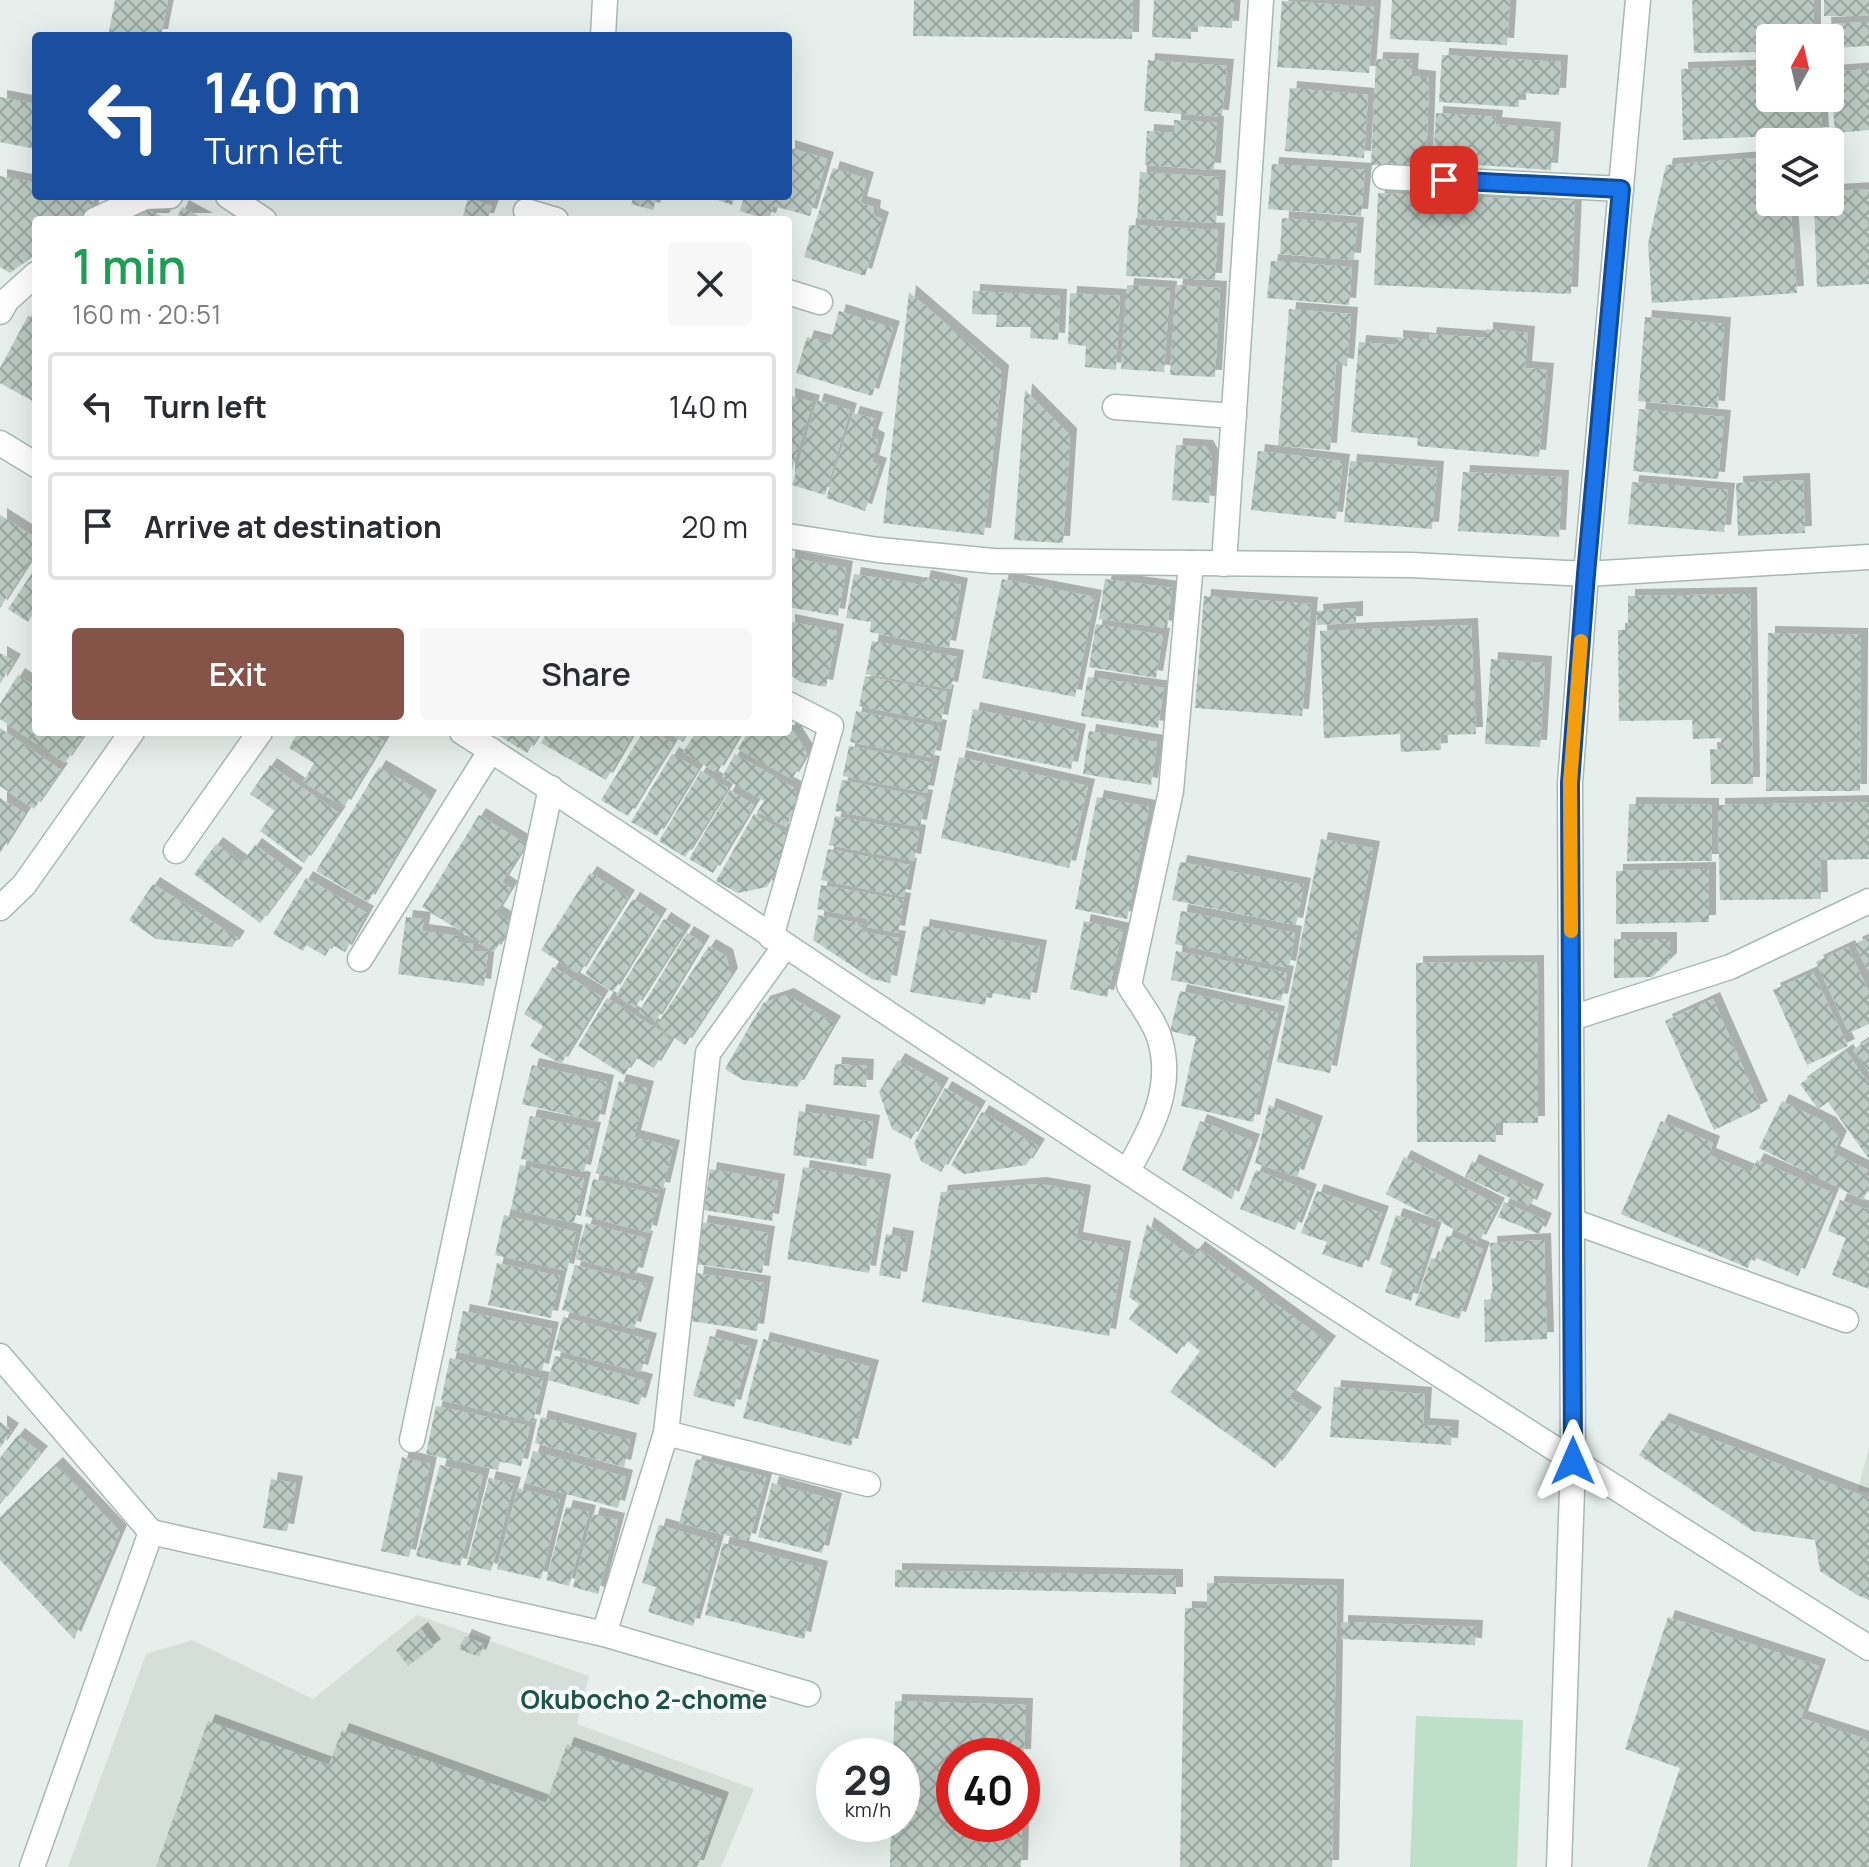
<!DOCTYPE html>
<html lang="en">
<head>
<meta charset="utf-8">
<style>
  body { margin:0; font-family:Manrope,sans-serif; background:#f7f7f7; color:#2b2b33; height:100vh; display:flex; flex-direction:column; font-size:30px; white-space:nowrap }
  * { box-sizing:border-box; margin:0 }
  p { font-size:26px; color:#7c7c81 }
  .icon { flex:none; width:44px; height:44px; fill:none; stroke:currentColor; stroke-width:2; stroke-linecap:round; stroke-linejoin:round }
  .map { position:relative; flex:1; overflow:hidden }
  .details { position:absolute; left:32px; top:216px; width:760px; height:520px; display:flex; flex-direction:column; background:#fff; border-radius:8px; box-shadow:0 8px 32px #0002 }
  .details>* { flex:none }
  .top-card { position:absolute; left:32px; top:32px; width:760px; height:168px; border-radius:8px; box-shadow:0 8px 32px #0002; background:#1a4fa0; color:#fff; overflow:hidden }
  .needle { width:52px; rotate:8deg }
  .fabs { position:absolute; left:1756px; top:24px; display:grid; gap:16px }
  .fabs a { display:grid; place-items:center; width:88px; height:88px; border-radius:8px; background:#fff; box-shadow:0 8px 32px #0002; font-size:40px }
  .speed { position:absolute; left:816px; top:1738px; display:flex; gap:16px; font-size:40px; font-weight:700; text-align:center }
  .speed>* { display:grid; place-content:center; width:104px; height:104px; border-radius:50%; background:#fff; box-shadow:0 8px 32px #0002; line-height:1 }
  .speed small { font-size:20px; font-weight:400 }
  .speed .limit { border:12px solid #d22; background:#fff; color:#111 }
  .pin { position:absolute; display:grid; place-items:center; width:68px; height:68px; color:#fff; margin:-34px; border-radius:16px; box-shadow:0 4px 12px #0006 }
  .me { position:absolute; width:88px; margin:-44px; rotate:0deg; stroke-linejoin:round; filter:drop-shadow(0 0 6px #0008) }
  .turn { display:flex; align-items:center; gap:28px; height:168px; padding:0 40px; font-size:36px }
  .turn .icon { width:104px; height:104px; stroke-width:2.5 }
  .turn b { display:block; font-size:56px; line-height:68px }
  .round { display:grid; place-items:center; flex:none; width:84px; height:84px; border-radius:8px; background:#f7f7f7 }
  .head { display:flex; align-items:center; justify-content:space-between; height:136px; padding:0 40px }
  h1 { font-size:48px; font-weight:600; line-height:60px; color:#1e9e55 }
  .action { display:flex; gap:16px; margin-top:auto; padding:16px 40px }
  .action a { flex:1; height:92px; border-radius:8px; background:#855347; color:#fff; font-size:32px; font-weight:600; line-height:92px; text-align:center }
  .action a+a { background:#f7f7f7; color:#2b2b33 }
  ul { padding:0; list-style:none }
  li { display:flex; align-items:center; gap:24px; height:108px; margin:0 16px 12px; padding:0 24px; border:4px solid #e1e1e2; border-radius:8px }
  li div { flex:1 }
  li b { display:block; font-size:30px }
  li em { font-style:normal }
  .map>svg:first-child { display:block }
  .built { fill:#d4dfda }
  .park { fill:#bfe0c8 }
  .building { fill:url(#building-cross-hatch); filter:url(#shadow) }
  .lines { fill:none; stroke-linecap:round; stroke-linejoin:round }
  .minor-casing { stroke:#a8b8b2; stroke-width:27 }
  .minor { stroke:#fff; stroke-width:24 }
  .route-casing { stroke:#114b97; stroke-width:20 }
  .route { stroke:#1a73e8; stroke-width:14 }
  .slow { stroke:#f59e0b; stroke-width:14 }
  .labels { text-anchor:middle; stroke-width:8; stroke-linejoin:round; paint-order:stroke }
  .neighbourhood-label { font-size:26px; font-weight:bold; fill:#1f5548; stroke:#f7fbf9 }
</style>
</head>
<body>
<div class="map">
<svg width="1869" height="1867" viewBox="0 0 1869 1867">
  <defs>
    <pattern id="building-cross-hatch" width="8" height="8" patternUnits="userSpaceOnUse" patternTransform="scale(2)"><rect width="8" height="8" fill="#bbcac4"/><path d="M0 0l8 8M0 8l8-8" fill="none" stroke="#98a6a0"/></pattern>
    <filter id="shadow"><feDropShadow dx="7" dy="-7" stdDeviation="0" flood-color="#0004"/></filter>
  </defs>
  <rect width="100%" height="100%" fill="#e6efeb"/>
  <g class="built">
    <polygon points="1869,1447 1869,1493 1858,1490"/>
    <polygon points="417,1615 589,1676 577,1724 754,1789 721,1867 68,1867 146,1654 192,1640 313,1699"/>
  </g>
  <polygon class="park" points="1416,1716 1523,1720 1517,1867 1410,1867"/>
  <g class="building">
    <polygon points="115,0 168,0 161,36 108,36"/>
    <polygon points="914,0 1133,0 1132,39 913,36"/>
    <polygon points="1154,0 1234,0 1232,28 1191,26 1191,39 1152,37"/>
    <polygon points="1392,0 1510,0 1507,45 1390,39"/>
    <polygon points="1692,0 1814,0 1814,38 1770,38 1770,52 1694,53"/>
    <rect x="1824" y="0" width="45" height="16"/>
    <polygon points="1282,1 1374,7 1369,73 1277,67"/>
    <polygon points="1869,22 1869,46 1830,48 1830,38 1825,38 1824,24"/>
    <polygon points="1442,55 1561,62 1559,95 1519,93 1519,107 1439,102"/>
    <polygon points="1376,59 1412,60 1411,76 1429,78 1426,166 1371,165"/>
    <polygon points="1148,60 1227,66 1222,117 1144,111"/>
    <polygon points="1770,66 1770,98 1820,98 1822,134 1683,140 1681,69"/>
    <polygon points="1869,69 1869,130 1835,133 1830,72"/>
    <polygon points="1290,88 1368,95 1364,158 1285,151"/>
    <polygon points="0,97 36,104 36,149 0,142"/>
    <polygon points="1436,113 1496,117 1495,124 1554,129 1551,170 1433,162"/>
    <polygon points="1174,120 1217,123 1214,170 1145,165 1147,131 1174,133"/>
    <polygon points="788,147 827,159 810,216 773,206 769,220 740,211 744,196 788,196"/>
    <polygon points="1770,157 1770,202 1790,202 1797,293 1652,303 1648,244 1666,165"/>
    <polygon points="1272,164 1365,170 1361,216 1268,209"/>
    <polygon points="833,168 867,179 860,203 874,207 873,215 882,219 865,276 804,257"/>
    <polygon points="1140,172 1219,177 1216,223 1137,218"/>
    <polygon points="0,176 36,183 36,196 94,196 91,214 83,220 36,220 36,254 10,273 0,267"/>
    <polygon points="1869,189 1869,284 1817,287 1814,202 1830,202 1830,191"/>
    <polygon points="1378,193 1575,201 1571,294 1374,285"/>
    <polygon points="634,196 657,196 653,210 631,204"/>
    <polygon points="706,196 735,196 732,205"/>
    <polygon points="468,198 492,206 487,220 462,220"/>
    <polygon points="139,206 164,217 162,220 133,220"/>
    <polygon points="182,207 206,220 176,220"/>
    <polygon points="1282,218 1357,224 1354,260 1280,254"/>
    <polygon points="1129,225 1218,230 1215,280 1126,276"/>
    <polygon points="1271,261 1352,267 1349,305 1267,298"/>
    <polygon points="1127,285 1170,288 1164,372 1121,369"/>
    <polygon points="1176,285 1220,288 1215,377 1170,375"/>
    <polygon points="973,291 1060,296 1058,340 1030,338 1031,327 996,327 997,315 972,314"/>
    <polygon points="909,292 1002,372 984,535 883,523"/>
    <polygon points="1070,293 1120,296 1116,370 1085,367 1086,346 1068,344"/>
    <polygon points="1289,309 1351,314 1347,366 1336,364 1330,450 1278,446"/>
    <polygon points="839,311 893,328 872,396 796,373 807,337 830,343"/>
    <polygon points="28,316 36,320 36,403 0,383 0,368"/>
    <polygon points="1645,317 1724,324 1718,408 1638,401"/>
    <polygon points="1486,329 1528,333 1525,368 1547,370 1539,457 1417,446 1418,438 1351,432 1359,342 1396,345 1396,337 1429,340 1430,334 1486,338"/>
    <polygon points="1025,390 1070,435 1063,543 1014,540"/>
    <polygon points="788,395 813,402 789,480 788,480"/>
    <polygon points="817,400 850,410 825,495 792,485"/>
    <polygon points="1639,409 1724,417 1718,479 1633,471"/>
    <polygon points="853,413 876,419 871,436 878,440 872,462 880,465 865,511 826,498"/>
    <polygon points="1176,445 1206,447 1212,458 1209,503 1172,500"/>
    <polygon points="1258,451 1343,461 1336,519 1251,510"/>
    <polygon points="1350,461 1437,468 1432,529 1344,522"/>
    <polygon points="1463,472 1562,477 1559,537 1458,531"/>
    <polygon points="1803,480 1805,533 1738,536 1736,483"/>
    <polygon points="1632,482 1728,490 1724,532 1628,524"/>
    <polygon points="0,515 36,538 36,552 0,608"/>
    <polygon points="788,557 846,568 838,616 788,607"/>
    <polygon points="36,567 36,610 28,622 8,609"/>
    <polygon points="854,574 922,585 924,577 961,585 949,648 870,632 871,622 846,618"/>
    <polygon points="1002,579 1095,597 1075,697 982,678"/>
    <polygon points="1105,579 1172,588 1167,628 1099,619"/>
    <polygon points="1750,594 1753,784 1711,784 1710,749 1721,750 1721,738 1693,739 1692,720 1619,721 1618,630 1628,630 1628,596"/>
    <polygon points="1204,596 1311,604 1302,716 1195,708"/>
    <polygon points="1356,608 1356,623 1317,625 1316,611"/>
    <polygon points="788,621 837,631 826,687 800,682 788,673"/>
    <polygon points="1096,624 1163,635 1156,678 1089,667"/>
    <polygon points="1471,625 1476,734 1440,735 1441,750 1401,752 1400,734 1324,738 1320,631"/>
    <polygon points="1768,633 1861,635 1860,791 1766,791"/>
    <polygon points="872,641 957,657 951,689 866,674"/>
    <polygon points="0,653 14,661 0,684"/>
    <polygon points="1491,659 1545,663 1540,747 1485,744"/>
    <polygon points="18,675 36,687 36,732 86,732 65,763 0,719 0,704"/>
    <polygon points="865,676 947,692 941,722 859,706"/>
    <polygon points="1088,677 1164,688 1158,728 1081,716"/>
    <polygon points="973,709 1079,731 1071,769 966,748"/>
    <polygon points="856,711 940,727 934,758 850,742"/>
    <polygon points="0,728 61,770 34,809 0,786"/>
    <polygon points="788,729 794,732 807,753 792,779 738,749 748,732 788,732"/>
    <polygon points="1089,731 1157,742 1151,785 1083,774"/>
    <polygon points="298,732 368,732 384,741 344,807 303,782 314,763 289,748"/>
    <polygon points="493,732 540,732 527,753"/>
    <polygon points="547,732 634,732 606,780 541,743"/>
    <polygon points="643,732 654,732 673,743 628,816 601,800"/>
    <polygon points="667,732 689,732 683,742"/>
    <polygon points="696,732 741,732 717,773 683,752"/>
    <polygon points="849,746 933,763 927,793 843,776"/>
    <polygon points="672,754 698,769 657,836 631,822"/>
    <polygon points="735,754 796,789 795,810 786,827 757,812 764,801 722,777"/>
    <polygon points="959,757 1088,786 1069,868 941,838"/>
    <polygon points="270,765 339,813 304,863 260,831 275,811 250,794"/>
    <polygon points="379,767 430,797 368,902 316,871"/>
    <polygon points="701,771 728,788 685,857 659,841"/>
    <polygon points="842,780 926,797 920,827 835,811"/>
    <polygon points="730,790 754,805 713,873 689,859"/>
    <polygon points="1097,797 1149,807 1127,919 1075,909"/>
    <polygon points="0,798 25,813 0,853"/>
    <polygon points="1869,802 1869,859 1820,860 1821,899 1720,900 1718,805"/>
    <polygon points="1629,804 1712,805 1712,861 1627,861"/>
    <polygon points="754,814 788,834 785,856 767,887 738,893 716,881"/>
    <polygon points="479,815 526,844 502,882 511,888 496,913 512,923 494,952 422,907"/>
    <polygon points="835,816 919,832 914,861 829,845"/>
    <polygon points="1321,839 1373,848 1330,1073 1277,1062"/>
    <polygon points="216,844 242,863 255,845 296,875 260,923 194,874"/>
    <polygon points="828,849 910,865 904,897 821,880"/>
    <polygon points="1180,862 1304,885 1296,925 1172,900"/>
    <polygon points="1709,869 1709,922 1616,924 1616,871"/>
    <polygon points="590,873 628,897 579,974 541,950"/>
    <polygon points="306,878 367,913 345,952 332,945 325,956 306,945 303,951 273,934"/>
    <polygon points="153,884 238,938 232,947 156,939 129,920"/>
    <polygon points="821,885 904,900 898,933 867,927 868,919 817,909"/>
    <polygon points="633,899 660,916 613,992 585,974"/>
    <polygon points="1181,911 1295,933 1289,968 1175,944"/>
    <polygon points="818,915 863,924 862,932 899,938 890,983 872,979 813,940"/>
    <polygon points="406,917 424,919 422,931 458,936 457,942 473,944 472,951 488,952 484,986 398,974"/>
    <polygon points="664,919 684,932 635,1008 616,995"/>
    <polygon points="1084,921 1123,930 1107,997 1070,989"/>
    <polygon points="923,926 1040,947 1030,1000 987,992 985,1005 910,992"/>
    <polygon points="687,933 703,943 655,1022 639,1012"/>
    <polygon points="1869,937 1869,974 1855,944"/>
    <polygon points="1614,939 1670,939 1670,960 1652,977 1614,978"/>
    <polygon points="709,946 726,956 731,975 685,1045 656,1026"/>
    <polygon points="1848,947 1869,993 1869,1024 1849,1033 1816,962"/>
    <polygon points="1176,951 1287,973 1281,1001 1171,980"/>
    <polygon points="1537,962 1538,1123 1496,1123 1496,1142 1417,1142 1416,963"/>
    <polygon points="553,967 602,997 561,1064 530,1046 543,1026 524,1014"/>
    <polygon points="1813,972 1848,1046 1807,1065 1773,990"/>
    <polygon points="1180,991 1278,1013 1253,1122 1181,1106 1196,1037 1170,1031"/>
    <polygon points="787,995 834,1023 797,1087 743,1080 725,1069 763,1003"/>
    <polygon points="607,998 672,1038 654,1068 635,1057 624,1075 578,1046"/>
    <polygon points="1713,999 1761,1108 1714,1130 1665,1021"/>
    <polygon points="1869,1039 1869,1072 1853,1050"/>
    <polygon points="1846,1051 1869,1084 1869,1159 1828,1102 1818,1109 1800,1084"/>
    <polygon points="898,1060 942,1085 911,1139 892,1129 879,1092"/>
    <polygon points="835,1064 867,1066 866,1087 833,1085"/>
    <polygon points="532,1065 607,1082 598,1122 522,1104"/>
    <polygon points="619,1081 647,1088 634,1137 673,1147 663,1190 596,1173"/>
    <polygon points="945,1088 979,1108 941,1172 921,1161 914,1143"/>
    <polygon points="1782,1101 1829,1124 1840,1138 1833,1153 1868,1170 1865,1175 1869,1177 1869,1187 1863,1200 1759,1148"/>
    <polygon points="1269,1105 1316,1123 1297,1177 1255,1163"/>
    <polygon points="799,1111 873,1122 866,1166 793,1155"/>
    <polygon points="982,1112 1038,1146 1026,1165 964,1174 951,1165"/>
    <polygon points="530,1116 594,1129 584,1172 521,1159"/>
    <polygon points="1200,1121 1253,1141 1232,1199 1182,1170"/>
    <polygon points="1661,1121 1713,1143 1709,1155 1751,1172 1757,1160 1833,1193 1798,1276 1752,1256 1748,1268 1621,1214"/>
    <polygon points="1404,1157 1498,1205 1479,1242 1386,1194"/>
    <polygon points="1472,1161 1537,1191 1530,1207 1465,1177"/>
    <polygon points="520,1165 584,1179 574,1223 511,1209"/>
    <polygon points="803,1167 884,1181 869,1273 787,1259"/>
    <polygon points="710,1169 778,1181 772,1221 704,1210"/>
    <polygon points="1256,1170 1310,1191 1295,1230 1240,1209"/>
    <polygon points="593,1179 659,1195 650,1233 585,1216"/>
    <polygon points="1040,1184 1084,1192 1076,1239 1124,1248 1109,1336 922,1302 941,1192"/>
    <polygon points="1317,1191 1382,1213 1362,1268 1322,1254 1327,1242 1301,1233"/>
    <polygon points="1840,1200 1869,1210 1869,1289 1832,1275 1846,1238 1828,1231"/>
    <polygon points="1504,1202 1545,1220 1539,1234 1498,1217"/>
    <polygon points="504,1215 576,1232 567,1271 495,1255"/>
    <polygon points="1396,1215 1435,1228 1411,1301 1385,1292 1393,1269 1380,1264"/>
    <polygon points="701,1222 768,1233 762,1273 695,1264"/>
    <polygon points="586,1223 646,1238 636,1275 575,1259"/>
    <polygon points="1147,1224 1191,1257 1198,1248 1329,1343 1289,1397 1315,1414 1275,1468 1170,1392 1200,1351 1186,1340 1177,1354 1129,1319 1139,1304 1129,1297"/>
    <polygon points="886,1234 907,1238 900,1279 879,1275"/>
    <polygon points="1447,1235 1483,1249 1459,1319 1415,1305 1431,1258 1438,1260"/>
    <polygon points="1544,1240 1547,1339 1485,1342 1484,1300 1493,1299 1490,1243"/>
    <polygon points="497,1263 560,1276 551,1318 488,1305"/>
    <polygon points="575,1265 647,1284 634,1329 562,1310"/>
    <polygon points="697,1273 764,1283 757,1331 691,1321"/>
    <polygon points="463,1311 552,1329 542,1371 455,1351"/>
    <polygon points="563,1317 650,1340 641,1372 554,1350"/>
    <polygon points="710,1336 751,1347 734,1407 693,1396"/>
    <polygon points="763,1339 872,1367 851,1446 743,1418"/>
    <polygon points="555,1356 646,1381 639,1405 548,1380"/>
    <polygon points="450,1358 543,1379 533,1422 441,1400"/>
    <polygon points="1334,1387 1425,1394 1423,1425 1452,1427 1451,1445 1330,1437"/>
    <polygon points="436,1406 530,1426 521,1466 500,1461 498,1470 426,1454"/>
    <polygon points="541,1417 630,1440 624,1467 535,1443"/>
    <polygon points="1662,1420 1869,1498 1869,1600 1857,1595 1820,1571 1815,1540 1753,1531 1639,1455"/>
    <polygon points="0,1422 12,1430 0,1448"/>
    <polygon points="18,1435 41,1453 0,1504 0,1458"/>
    <polygon points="533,1451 626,1477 618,1508 525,1483"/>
    <polygon points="402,1457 430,1464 409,1557 381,1551"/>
    <polygon points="696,1459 766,1477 749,1541 679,1523"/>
    <polygon points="56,1464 120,1532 74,1639 0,1560 0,1517"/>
    <polygon points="440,1465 483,1475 460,1566 416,1556"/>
    <polygon points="489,1478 514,1484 491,1571 467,1565"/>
    <polygon points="271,1479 296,1483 287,1531 263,1528"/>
    <polygon points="772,1483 835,1500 822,1553 758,1537"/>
    <polygon points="518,1488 560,1500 541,1579 497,1569"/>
    <polygon points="566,1507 589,1512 569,1586 546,1580"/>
    <polygon points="593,1514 618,1520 598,1594 573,1587"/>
    <polygon points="659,1525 717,1542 693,1626 648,1612 656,1587 642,1583"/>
    <polygon points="723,1543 821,1568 804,1639 705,1615"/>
    <polygon points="895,1570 1176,1576 1176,1594 895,1587"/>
    <polygon points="1207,1583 1337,1586 1332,1867 1180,1867 1185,1608 1207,1609"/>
    <polygon points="1668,1617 1819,1666 1801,1718 1869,1740 1869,1867 1647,1867 1680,1768 1625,1749"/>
    <polygon points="1341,1622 1476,1627 1475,1645 1341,1639"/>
    <polygon points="421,1629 434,1646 408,1666 396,1650"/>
    <polygon points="465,1636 484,1644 479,1657 459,1649"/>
    <polygon points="895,1701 1026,1705 1024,1756 954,1756 954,1824 1022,1824 1021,1867 890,1867 891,1824 902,1824 902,1756 893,1756"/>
    <polygon points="208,1721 329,1765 342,1730 546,1803 567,1744 722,1799 697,1867 156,1867"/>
  </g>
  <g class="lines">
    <g class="minor-casing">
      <g id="minor">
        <polyline points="603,36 605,0"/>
        <polyline points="1385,177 1621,189"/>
        <polyline points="228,196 264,220"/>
        <polyline points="526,211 556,220"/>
        <polyline points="95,220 145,197 170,196"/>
        <polyline points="788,292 820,302"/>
        <polyline points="0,312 7,300 36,274"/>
        <polyline points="1115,407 1234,416"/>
        <polyline points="0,443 36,465"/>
        <polyline points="788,536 879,550 993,561 1412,565 1586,574 1869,557"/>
        <polyline points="1224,564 1261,0"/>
        <path d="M462 732C609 825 753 924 898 1020 1219 1234 1543 1443 1869 1648"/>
        <polyline points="176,851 260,732"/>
        <polyline points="0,908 24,885 132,732"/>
        <polyline points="771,937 831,726 788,704"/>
        <polyline points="360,959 491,750"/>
        <polyline points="1572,1018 1730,967 1869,901"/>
        <path d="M1128 1170C1151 1130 1174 1088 1160 1040 1155 1021 1138 1001 1129 985L1171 791 1191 563"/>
        <polyline points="1572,1221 1846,1320"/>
        <polyline points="0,1356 151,1532 32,1867"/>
        <polyline points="666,1433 868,1484"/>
        <polyline points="412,1440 551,788"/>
        <polyline points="151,1532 604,1634 666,1433 708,1053 785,946"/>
        <polyline points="604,1634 808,1694"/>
        <polyline points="1559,1867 1573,1461 1570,783 1586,574 1638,0"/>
      </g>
    </g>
    <use href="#minor" class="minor"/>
  </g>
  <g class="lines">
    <g class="route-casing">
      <polyline id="route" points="1444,180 1621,189 1586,574 1570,783 1573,1461"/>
    </g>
    <use href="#route" class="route"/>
    <polyline class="slow" points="1571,931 1570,783 1581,641"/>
  </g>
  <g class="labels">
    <g class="neighbourhood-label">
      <text x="644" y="1709">Okubocho 2-chome</text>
    </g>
  </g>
</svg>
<div class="fabs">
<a><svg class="needle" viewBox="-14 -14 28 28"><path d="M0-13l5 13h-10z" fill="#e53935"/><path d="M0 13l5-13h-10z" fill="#7c7c81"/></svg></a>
<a><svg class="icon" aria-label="layers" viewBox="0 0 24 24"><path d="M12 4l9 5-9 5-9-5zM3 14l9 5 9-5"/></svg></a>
</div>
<div class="speed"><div>29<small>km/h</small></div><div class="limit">40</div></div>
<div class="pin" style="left:1444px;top:180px;background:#d93025"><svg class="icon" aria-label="arrive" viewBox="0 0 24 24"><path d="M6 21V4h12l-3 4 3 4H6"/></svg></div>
<svg class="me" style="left:1573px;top:1461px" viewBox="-20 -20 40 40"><path d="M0-17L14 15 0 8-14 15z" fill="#1a73e8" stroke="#fff" stroke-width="4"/></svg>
<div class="top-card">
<div class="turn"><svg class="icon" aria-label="left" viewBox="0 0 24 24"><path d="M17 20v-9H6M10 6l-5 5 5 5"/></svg><div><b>140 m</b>Turn left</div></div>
</div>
<section class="details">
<div class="head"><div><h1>1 min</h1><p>160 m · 20:51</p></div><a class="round"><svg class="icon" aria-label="close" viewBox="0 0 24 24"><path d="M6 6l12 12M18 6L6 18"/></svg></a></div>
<ul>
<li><svg class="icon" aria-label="left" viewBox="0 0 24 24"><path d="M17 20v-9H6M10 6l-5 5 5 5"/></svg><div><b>Turn left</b></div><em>140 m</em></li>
<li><svg class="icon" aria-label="arrive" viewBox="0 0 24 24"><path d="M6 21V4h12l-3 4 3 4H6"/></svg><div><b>Arrive at destination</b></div><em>20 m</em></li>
</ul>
<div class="action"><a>Exit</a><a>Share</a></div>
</section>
</div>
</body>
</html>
